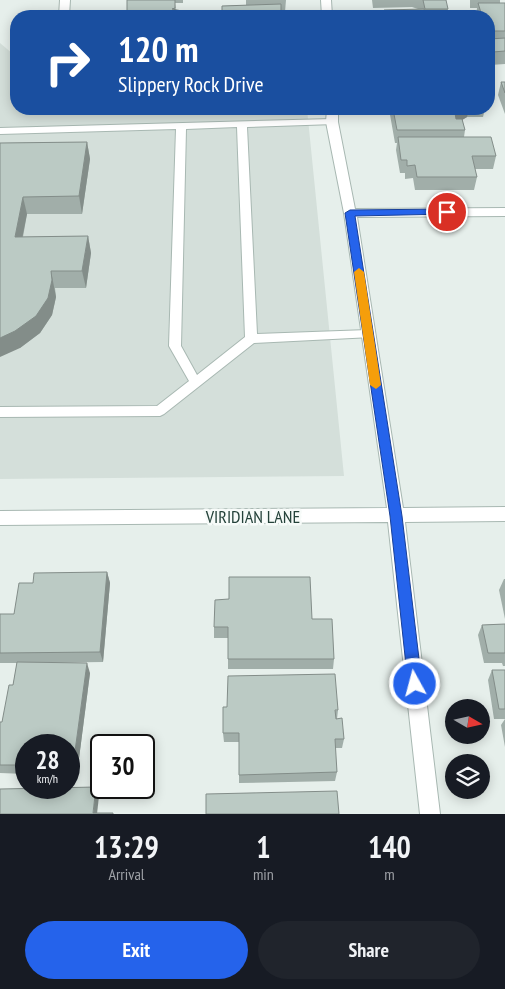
<!DOCTYPE html>
<html lang="en">
<head>
<meta charset="utf-8">
<style>
  body { margin:0; font-family:"PT Sans Narrow",sans-serif; background:#20242c; color:#f1f3f6; height:100vh; display:flex; flex-direction:column; font-size:19px; white-space:nowrap }
  * { box-sizing:border-box; margin:0 }
  p { font-size:16px; color:#9ea1a6 }
  .icon { flex:none; width:28px; height:28px; fill:none; stroke:currentColor; stroke-width:2; stroke-linecap:round; stroke-linejoin:round }
  .map { position:relative; height:814px; overflow:hidden }
  .details { display:flex; flex-direction:column; background:#171b24; flex:1 }
  .details>* { flex:none }
  .banner { position:absolute; left:10px; top:10px; width:485px; height:105px; border-radius:20px; box-shadow:0 2px 12px #0003; background:#1a4fa0; color:#fff; overflow:hidden }
  .needle { width:32px; rotate:99deg }
  .tools { position:absolute; left:445px; top:699px; display:grid; gap:10px }
  .tools a { display:grid; place-items:center; width:45px; height:45px; border-radius:50%; background:#171b24; box-shadow:0 2px 12px #0003; font-size:25px }
  .speed { position:absolute; left:15px; top:734px; display:flex; gap:10px; font-size:25px; font-weight:700; text-align:center }
  .speed>* { display:grid; place-content:center; width:65px; height:65px; border-radius:50%; background:#171b24; box-shadow:0 2px 12px #0003; line-height:1 }
  .speed small { font-size:12px; font-weight:400 }
  .speed .limit { border:2px solid #111; border-radius:8px; background:#fff; color:#111 }
  .pin { position:absolute; display:grid; place-items:center; width:42px; height:42px; color:#fff; margin:-21px; border:2px solid #fff; border-radius:50%; box-shadow:0 1px 5px #0007 }
  .me { position:absolute; width:55px; margin:-28px; rotate:353deg; stroke-linejoin:round; filter:drop-shadow(0 0 4px #0008) }
  .turn { display:flex; align-items:center; gap:18px; height:105px; padding:0 25px; font-size:22px }
  .turn .icon { width:65px; height:65px; stroke-width:2.5 }
  .turn b { display:block; font-size:35px; line-height:42px }
  .eta { display:flex; justify-content:space-evenly; align-items:center; height:85px; text-align:center }
  .eta b { font-size:30px; font-weight:700; line-height:35px }
  .primary-button { display:flex; gap:10px; margin-top:auto; padding:10px 25px }
  .primary-button a { flex:1; height:58px; border-radius:30px; background:#2563eb; color:#fff; font-size:20px; font-weight:700; line-height:58px; text-align:center }
  .primary-button a+a { background:#20242c; color:#f1f3f6 }
  .map>svg:first-child { display:block }
  .built { fill:#d4dfda }
  .lines { fill:none; stroke-linecap:round; stroke-linejoin:round }
  .lane-casing { stroke:#a8b8b2; stroke-width:2 }
  .street-casing { stroke:#a8b8b2; stroke-width:2 }
  .lane { fill:#fff; fill-rule:evenodd }
  .street { fill:#fff; fill-rule:evenodd }
  .wall { fill:#a1aea9 }
  .shaded-wall { fill:#838d89 }
  .building { fill:#bbcac4; stroke:#838d89 }
  .route { fill:#2563eb; stroke:#184099 }
  .slow { fill:#f59e0b }
  .labels { text-anchor:middle; stroke-width:5; stroke-linejoin:round; paint-order:stroke }
  .street-label { font-size:18px; fill:#24423a; stroke:#f7fbf9 }
</style>
</head>
<body>
<div class="map">
<svg width="505" height="814" viewBox="0 0 505 814">
  <rect width="100%" height="100%" fill="#e6efeb"/>
  <polygon class="built" points="0,43 13,54 16,55 16,109 307,109 344,476 0,479"/>
  <g class="lines">
    <g class="lane-casing">
      <path id="lane" d="M332 119 335 120V124L247 127 257 334 368 330 374 334 372 337 254 343 164 414 160 416 0 417V407L157 406 189 381 169 346 176 129 0 134V128ZM237 127 245 337 197 375 181 346 186 129Z"/>
    </g>
    <g class="street-casing">
      <g id="street">
        <polygon points="60,0 70,0 69,16 59,16"/>
        <polygon points="321,0 331,0 332,16 322,16"/>
        <polygon points="327,109 338,109 338,122 355,209 505,208 505,216 357,217 403,508 505,507 505,521 405,522 440,814 420,814 388,522 0,525 0,511 387,508 344,213 326,122"/>
      </g>
    </g>
    <use href="#lane" class="lane"/>
    <use href="#street" class="street"/>
  </g>
  <g class="wall">
    <polygon points="127,0 183,0 183,3 175,3 176,10 182,16 127,16"/>
    <polygon points="246,0 286,0 285,12 281,12 281,16 223,16 222,6 246,5"/>
    <polygon points="372,0 423,0 448,9 447,16 375,16 384,15 384,10 418,9 412,7 373,8"/>
    <polygon points="470,0 500,0 500,3 505,3 505,64 490,65 489,62 489,16 476,16 477,8 470,8"/>
    <polygon points="501,82 505,82 505,114 498,95"/>
    <polygon points="389,109 485,109 483,117 467,117 462,120 465,130 464,137 496,156 493,169 475,169 477,177 474,190 415,190 413,178 405,179 405,173 400,173 396,150 397,143 395,143"/>
    <polygon points="87,142 90,159 82,214 27,214 23,237 88,236 91,253 86,288 55,288 56,297 52,315 40,333 20,348 0,143"/>
    <polygon points="107,572 110,583 103,662 31,663 90,673 77,774 69,774 69,745 26,745 26,774 0,773 0,722 2,722 13,685 17,663 0,663 0,614 14,614 33,583"/>
    <polygon points="504,579 505,579 505,619 499,590"/>
    <polygon points="312,619 334,659 333,669 228,669 228,638 214,638 214,627"/>
    <polygon points="505,624 505,666 503,666 502,663 484,663 478,635 482,625"/>
    <polygon points="492,670 505,670 505,747 501,725 505,719 494,719 488,680"/>
    <polygon points="338,710 337,719 344,739 342,748 335,748 337,772 335,781 239,783 239,742 224,742 223,733"/>
  </g>
  <g class="shaded-wall">
    <polygon points="462,109 469,109 467,117 452,126 455,113"/>
    <polygon points="87,142 90,159 82,214 79,196"/>
    <polygon points="23,197 27,214 19,254 15,237"/>
    <polygon points="88,236 91,253 86,288 82,271"/>
    <polygon points="51,271 56,297 52,315 40,333 20,348 0,357 0,338"/>
    <polygon points="107,572 110,583 103,662 100,652"/>
    <polygon points="87,663 90,673 77,774 73,766"/>
    <polygon points="96,787 99,796 97,814 93,813"/>
  </g>
  <g class="building">
    <polygon points="127,0 175,0 175,8 172,9 182,11 182,16 174,16 174,15 170,13 127,13"/>
    <polygon points="423,0 446,0 448,9 425,9"/>
    <polygon points="478,3 505,3 505,31 489,31 489,16 482,16"/>
    <polygon points="281,4 281,16 230,16 234,14 222,14 222,6"/>
    <polygon points="424,9 427,16 375,16 386,15 384,10"/>
    <polygon points="505,38 505,51 493,52 489,43 489,39"/>
    <polygon points="501,82 505,82 505,93"/>
    <polygon points="393,109 462,109 455,113 456,119 462,119 465,130 397,130"/>
    <polygon points="398,137 491,137 496,156 472,156 477,177 417,177 415,165 407,166 407,160 401,160"/>
    <polygon points="87,142 79,196 23,197 15,237 88,236 82,271 51,271 52,280 48,298 36,316 15,331 0,338 0,143"/>
    <polygon points="107,572 100,652 0,653 0,614 14,614 19,583 33,583 34,573"/>
    <polygon points="229,577 310,577 312,619 332,619 334,659 228,659 228,627 214,627 215,600 229,599"/>
    <polygon points="505,624 505,653 488,653 482,625"/>
    <polygon points="17,662 87,663 73,766 69,766 69,745 26,745 26,765 0,765 0,722 2,722 9,685 13,685"/>
    <polygon points="492,670 505,670 505,709 499,709"/>
    <polygon points="335,674 338,710 335,710 336,719 342,718 344,739 335,739 337,772 239,775 239,733 223,733 223,707 227,707 228,676"/>
    <polygon points="96,787 93,813 113,813 113,814 0,814 0,789"/>
    <polygon points="337,791 339,814 206,814 206,794"/>
  </g>
  <polygon class="route" points="447,209 451,212 450,214 355,216 402,516 422,684 420,688 415,690 410,688 408,684 390,516 345,213 350,210"/>
  <polygon class="slow" points="359,268 364,272 381,385 376,389 370,385 354,272"/>
  <g class="labels">
    <g class="street-label">
      <text x="253" y="523">VIRIDIAN LANE</text>
    </g>
  </g>
</svg>
<div class="tools">
<a><svg class="needle" viewBox="-14 -14 28 28"><path d="M0-13l5 13h-10z" fill="#e53935"/><path d="M0 13l5-13h-10z" fill="#9ea1a6"/></svg></a>
<a><svg class="icon" aria-label="layers" viewBox="0 0 24 24"><path d="M12 4l9 5-9 5-9-5zM3 14l9 5 9-5"/></svg></a>
</div>
<div class="speed"><div>28<small>km/h</small></div><div class="limit">30</div></div>
<div class="pin" style="left:447px;top:212px;background:#d93025"><svg class="icon" aria-label="arrive" viewBox="0 0 24 24"><path d="M6 21V4h12l-3 4 3 4H6"/></svg></div>
<svg class="me" style="left:415px;top:684px" viewBox="-20 -20 40 40"><circle r="17" fill="#2563eb" stroke="#fff" stroke-width="3"/><path d="M0-11L8 9 0 5-8 9z" fill="#fff"/></svg>
<div class="banner">
<div class="turn"><svg class="icon" aria-label="right" viewBox="0 0 24 24"><path d="M7 20v-9h11M14 6l5 5-5 5"/></svg><div><b>120 m</b>Slippery Rock Drive</div></div>
</div>
</div>
<section class="details">
<div class="eta">
<div><b>13:29</b><p>Arrival</p></div>
<div><b>1</b><p>min</p></div>
<div><b>140</b><p>m</p></div>
</div>
<div class="primary-button"><a>Exit</a><a>Share</a></div>
</section>
</body>
</html>
